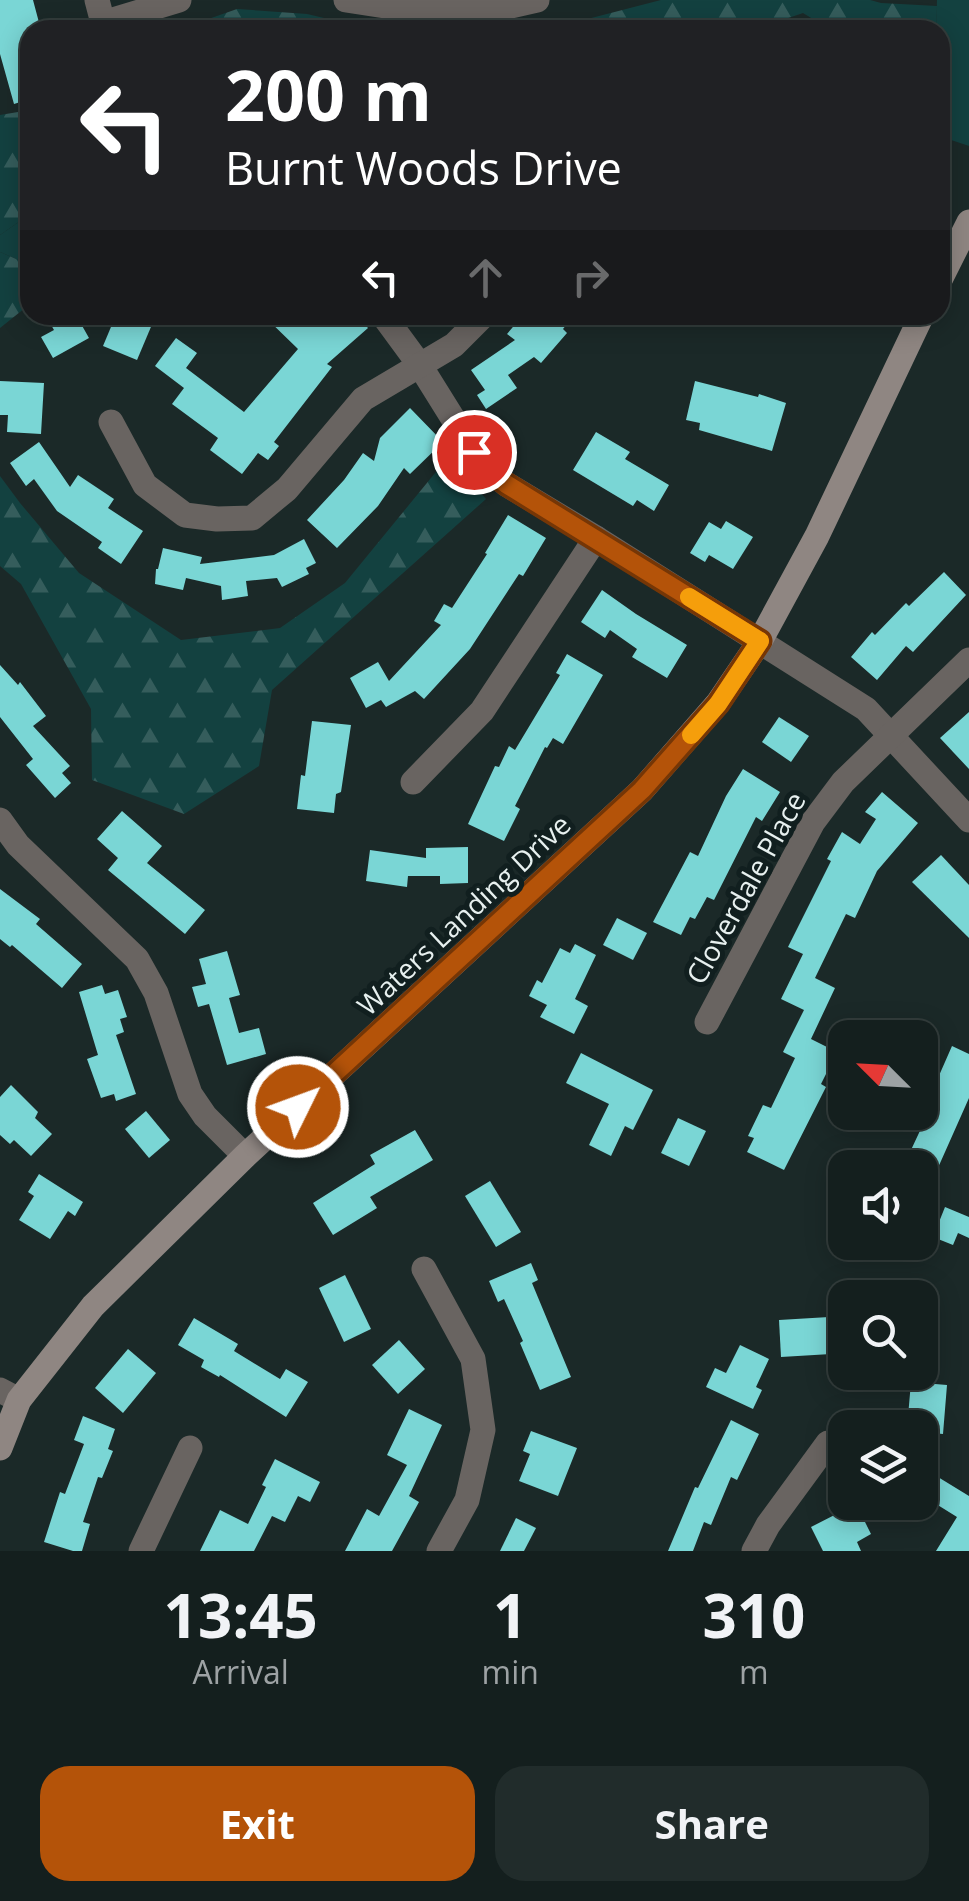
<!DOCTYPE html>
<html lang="en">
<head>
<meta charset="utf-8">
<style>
  body { margin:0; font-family:"Open Sans",sans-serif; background:#212c2b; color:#f1f3f6; height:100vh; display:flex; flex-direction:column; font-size:38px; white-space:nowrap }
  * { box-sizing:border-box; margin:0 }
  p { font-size:32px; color:#9da2a4 }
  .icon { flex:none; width:55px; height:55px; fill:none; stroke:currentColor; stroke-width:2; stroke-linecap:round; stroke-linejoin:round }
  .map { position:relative; height:1551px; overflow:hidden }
  .sheet { display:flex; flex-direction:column; background:#141f1e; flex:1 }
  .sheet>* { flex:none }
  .hud { position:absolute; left:20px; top:20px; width:930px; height:305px; border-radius:30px; box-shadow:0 5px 25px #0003,0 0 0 2px #333d3c; background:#202124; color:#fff; overflow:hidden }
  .needle { width:65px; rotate:294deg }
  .fabs { position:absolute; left:828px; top:1020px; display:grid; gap:20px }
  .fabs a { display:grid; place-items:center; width:110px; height:110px; border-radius:20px; background:#141f1e; box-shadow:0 5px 25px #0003,0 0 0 2px #333d3c; font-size:50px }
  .pin { position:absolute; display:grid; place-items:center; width:85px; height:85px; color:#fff; margin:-42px; border:5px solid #fff; border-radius:50%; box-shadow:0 2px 10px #0007 }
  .me { position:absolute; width:110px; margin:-55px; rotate:48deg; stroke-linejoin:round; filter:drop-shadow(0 0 8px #0008) }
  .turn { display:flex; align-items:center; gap:35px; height:210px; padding:0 40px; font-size:45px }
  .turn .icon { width:130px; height:130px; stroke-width:2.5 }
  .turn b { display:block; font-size:70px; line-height:85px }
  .lanes { display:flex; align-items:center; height:95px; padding:0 40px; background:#0003; justify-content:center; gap:50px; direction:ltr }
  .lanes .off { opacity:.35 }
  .eta { display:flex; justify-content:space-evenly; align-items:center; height:170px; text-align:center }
  .eta b { font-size:60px; font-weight:700; line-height:70px }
  .action { display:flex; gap:20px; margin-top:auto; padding:20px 40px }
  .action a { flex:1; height:115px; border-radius:30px; background:#b45309; color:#fff; font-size:40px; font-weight:700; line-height:115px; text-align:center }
  .action a+a { background:#212c2b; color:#f1f3f6 }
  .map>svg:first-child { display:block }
  .green { fill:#134140 }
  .forest { fill:url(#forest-firs) }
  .building { fill:#7ad6d5 }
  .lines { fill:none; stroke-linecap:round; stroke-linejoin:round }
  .street { stroke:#696461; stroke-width:25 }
  .secondary { stroke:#8f8682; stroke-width:25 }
  .route-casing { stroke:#753606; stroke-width:25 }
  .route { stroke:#b45309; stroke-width:18 }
  .slow { stroke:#f59e0b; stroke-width:18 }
  .labels { text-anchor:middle; stroke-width:10; stroke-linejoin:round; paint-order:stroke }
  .street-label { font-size:28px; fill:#e7f0ef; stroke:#111f1f }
</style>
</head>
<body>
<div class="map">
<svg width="969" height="1551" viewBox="0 0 969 1551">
  <defs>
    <pattern id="forest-firs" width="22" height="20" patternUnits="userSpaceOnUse" patternTransform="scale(2.5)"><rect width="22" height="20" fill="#134140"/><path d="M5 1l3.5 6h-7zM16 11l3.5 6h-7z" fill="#355d5c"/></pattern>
  </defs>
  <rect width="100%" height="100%" fill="#1b2928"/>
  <g class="green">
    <polygon points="937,0 969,0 969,146 951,140 940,110 940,30 936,30"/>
    <polygon points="30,214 30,265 0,252 0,235"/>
  </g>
  <g class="forest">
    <polygon points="661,0 870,0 881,3 937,6 936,30 831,30 803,13 753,30 545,30"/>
    <polygon points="237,9 307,14 375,30 177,30"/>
    <polygon points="30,110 30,214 0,235 0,115"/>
    <polygon points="0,252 30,265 30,304 0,328"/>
    <polygon points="449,456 486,499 272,690 259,766 184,814 92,780 91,709 21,584 0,566 0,476 20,503 79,573 181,640 280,628 345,583"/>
  </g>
  <g class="building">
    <polygon points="0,0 33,0 41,30 30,30 30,99 14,104 0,54"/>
    <polygon points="64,315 76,315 89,338 53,358 41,337 54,330 50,323"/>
    <polygon points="116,315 156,315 137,360 103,346"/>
    <polygon points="263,315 356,315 368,328 327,364 332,367 274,442 279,446 268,460 258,453 242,474 210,450 218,438 172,404 184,388 155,366 176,338 197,353 186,368 244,412 298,349"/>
    <polygon points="523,315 574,315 563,329 567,333 541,363 534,357 508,375 517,388 486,409 477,395 485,390 471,370 515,340 507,334"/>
    <polygon points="0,381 44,383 41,434 7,432 8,415 0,415"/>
    <polygon points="695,381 758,397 759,394 786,403 772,451 699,430 700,423 686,420"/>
    <polygon points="410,408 443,442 410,474 404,468 378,506 337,548 307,520 344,480 363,453 374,461 380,438"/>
    <polygon points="596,432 630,452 625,459 669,485 654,511 637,500 633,506 573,470"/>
    <polygon points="39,442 70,487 78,475 114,499 108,508 143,531 121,564 98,548 102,542 57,511 34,479 26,486 10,463"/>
    <polygon points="508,515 546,538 523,576 519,574 470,649 424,699 415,691 386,707 381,700 366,708 350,678 378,662 389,681 441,625 434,621 444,604 452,608 487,554 485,553"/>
    <polygon points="726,521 753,537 733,569 709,555 705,562 690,553 709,522 721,529"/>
    <polygon points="304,539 316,563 306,568 309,574 282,587 277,578 246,581 248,596 222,600 221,586 186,578 183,590 155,584 156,569 158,569 163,548 202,557 200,564 274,555"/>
    <polygon points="944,572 966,595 913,652 906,646 877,680 851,657 872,632 875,635 906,603 909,606"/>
    <polygon points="602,590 636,614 687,645 667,678 632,657 637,649 610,630 605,638 581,622"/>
    <polygon points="567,654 603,675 563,744 553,738 547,748 545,747 515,806 520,809 504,841 468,824 495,766 499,767 509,746 515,750 560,675 556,673"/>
    <polygon points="0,665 18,685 20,682 46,716 33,726 70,766 62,773 71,783 55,798 26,765 33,759 0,717"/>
    <polygon points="969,712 969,769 940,738"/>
    <polygon points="779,717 809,736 791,762 762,742"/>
    <polygon points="312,721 351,725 341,792 336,794 334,813 297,809 301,775 305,776"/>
    <polygon points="743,769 780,792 762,821 756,817 714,900 707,897 695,919 690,917 681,935 653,922 690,852 698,856 726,796"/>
    <polygon points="882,792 918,823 877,871 855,918 846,914 815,978 835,988 811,1039 837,1052 821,1084 826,1087 784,1170 747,1152 754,1138 748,1136 763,1105 771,1108 795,1058 783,1052 804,1010 781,999 803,954 788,947 831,861 827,859 842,832 860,844 876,819 865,812"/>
    <polygon points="122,811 162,846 147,863 205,910 185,934 108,870 118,858 97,839"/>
    <polygon points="468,847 468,883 440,884 440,876 408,876 407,887 366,881 370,850 426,858 426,848"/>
    <polygon points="941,855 969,885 969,938 912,882"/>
    <polygon points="0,889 40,919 36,924 82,964 62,988 12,945 10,947 0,939"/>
    <polygon points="617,918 647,933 633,960 603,945"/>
    <polygon points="575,944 596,955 575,999 588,1006 574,1034 540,1017 547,1005 529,996 537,980 542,983 560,948 570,953"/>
    <polygon points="227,951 240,995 229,998 239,1033 259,1028 266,1054 227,1065 209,1004 198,1007 192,987 206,984 199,959"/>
    <polygon points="102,985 105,994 118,990 127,1017 120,1019 124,1032 116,1035 136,1094 116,1101 114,1094 101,1098 87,1059 98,1055 79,992"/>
    <polygon points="952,1046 969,1054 969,1098 933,1179 920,1172 920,1168 904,1165 925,1120 920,1118 920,1102 928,1085 934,1087"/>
    <polygon points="581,1053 653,1090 633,1130 625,1126 611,1156 589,1145 609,1104 566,1083"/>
    <polygon points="11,1085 38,1112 35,1118 52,1134 31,1156 14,1140 10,1144 0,1135 0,1097"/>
    <polygon points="146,1111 170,1140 149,1158 125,1129"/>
    <polygon points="678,1118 706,1131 689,1166 661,1153"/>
    <polygon points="415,1130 433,1160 370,1197 377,1208 333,1235 313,1203 375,1164 370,1155"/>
    <polygon points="39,1174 83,1202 75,1216 68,1211 50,1239 19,1220 34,1196 28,1192"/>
    <polygon points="490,1181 521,1232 496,1247 465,1196"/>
    <polygon points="945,1207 969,1217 969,1238 958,1233 953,1245 933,1237"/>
    <polygon points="531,1263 538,1280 532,1283 571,1377 540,1390 520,1343 523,1341 504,1299 498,1302 489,1281"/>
    <polygon points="345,1275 371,1329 344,1342 319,1288"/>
    <polygon points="829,1317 831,1354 781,1357 779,1320"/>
    <polygon points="194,1318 238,1344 234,1351 280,1379 286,1369 308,1382 286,1417 220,1375 219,1377 201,1367 204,1360 178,1345"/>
    <polygon points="399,1340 425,1369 398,1394 372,1365"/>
    <polygon points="740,1345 769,1359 756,1387 762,1390 753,1409 706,1387 715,1368 726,1373"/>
    <polygon points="128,1349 156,1373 123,1413 95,1388"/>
    <polygon points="911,1382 947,1385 943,1434 920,1432 920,1428 907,1428"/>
    <polygon points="409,1409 442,1425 409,1496 419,1502 392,1551 345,1551 367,1509 379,1516 407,1465 387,1455"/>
    <polygon points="83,1416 115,1429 108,1449 113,1451 102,1478 98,1477 83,1522 90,1524 82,1551 73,1551 44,1542 60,1492 65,1494 84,1444 74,1440"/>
    <polygon points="731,1420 759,1434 737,1480 731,1477 711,1525 704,1522 693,1551 668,1551 695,1487 698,1488"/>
    <polygon points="531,1431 577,1448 558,1496 519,1481 530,1454 523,1451"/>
    <polygon points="275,1459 320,1482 310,1502 298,1496 285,1522 272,1516 254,1551 200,1551 220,1510 248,1524 266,1487 262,1485"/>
    <polygon points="920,1466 969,1496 969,1551 936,1551 957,1517 920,1494"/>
    <polygon points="856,1504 871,1534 857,1542 861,1551 823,1551 811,1527"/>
    <polygon points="516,1518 536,1528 524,1551 500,1551"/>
  </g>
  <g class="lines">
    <g class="street">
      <polyline points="97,0 103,23 179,0"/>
      <polyline points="346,0 424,12 489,11 537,0"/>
      <polyline points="383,315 419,364 482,465 506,484 596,538 866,709 969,820"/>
      <polyline points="111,422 145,485 185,515 217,519 252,518 287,489 363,399 454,345 484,315"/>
      <polyline points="413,782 482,711 596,538"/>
      <polyline points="0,820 18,845 137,959 156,993 190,1094 205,1116 245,1156"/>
      <polyline points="707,1022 813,822 843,782 969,660"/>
      <polyline points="424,1269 473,1359 483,1430 467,1500 439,1551"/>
      <polyline points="0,1390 19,1400"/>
      <polyline points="141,1551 190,1448"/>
      <polyline points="754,1551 768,1525 828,1443"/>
    </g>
    <g class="secondary">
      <polyline points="940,280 969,222"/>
      <polyline points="0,1448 19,1400 93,1306 245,1156 642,790 718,703 760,641 817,536 922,315"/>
    </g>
  </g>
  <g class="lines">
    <g class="route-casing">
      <polyline id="route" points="298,1107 642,790 718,704 760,641 506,484 482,465 474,452"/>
    </g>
    <use href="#route" class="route"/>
    <polyline class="slow" points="689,597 760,641 718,704 691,735"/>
  </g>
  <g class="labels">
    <g class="street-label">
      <text transform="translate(746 888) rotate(-61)" y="10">Cloverdale Place</text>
      <text transform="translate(464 915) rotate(-43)" y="10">Waters Landing Drive</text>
    </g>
  </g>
</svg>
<div class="fabs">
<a><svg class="needle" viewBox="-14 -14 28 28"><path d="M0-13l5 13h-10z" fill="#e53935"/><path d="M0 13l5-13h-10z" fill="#9da2a4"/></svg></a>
<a><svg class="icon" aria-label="sound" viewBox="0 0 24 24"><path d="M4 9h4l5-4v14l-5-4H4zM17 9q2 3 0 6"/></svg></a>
<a><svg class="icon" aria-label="search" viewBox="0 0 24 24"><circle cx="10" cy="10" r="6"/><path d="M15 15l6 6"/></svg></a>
<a><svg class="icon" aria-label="layers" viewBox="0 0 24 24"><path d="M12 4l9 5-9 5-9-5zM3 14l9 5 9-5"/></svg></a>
</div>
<div class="pin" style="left:474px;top:452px;background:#d93025"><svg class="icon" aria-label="arrive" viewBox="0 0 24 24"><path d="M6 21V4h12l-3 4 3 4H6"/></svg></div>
<svg class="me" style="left:298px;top:1107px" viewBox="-20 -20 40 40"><circle r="17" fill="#b45309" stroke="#fff" stroke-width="3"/><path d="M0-11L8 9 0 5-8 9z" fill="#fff"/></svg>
<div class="hud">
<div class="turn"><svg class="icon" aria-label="left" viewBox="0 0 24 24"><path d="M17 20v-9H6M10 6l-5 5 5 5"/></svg><div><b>200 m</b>Burnt Woods Drive</div></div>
<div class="lanes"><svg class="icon" aria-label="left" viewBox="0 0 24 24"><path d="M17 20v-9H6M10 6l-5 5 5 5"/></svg><svg class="icon off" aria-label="ahead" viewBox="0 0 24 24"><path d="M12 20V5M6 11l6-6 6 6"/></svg><svg class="icon off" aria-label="right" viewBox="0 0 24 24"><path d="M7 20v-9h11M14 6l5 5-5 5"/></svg></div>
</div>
</div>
<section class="sheet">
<div class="eta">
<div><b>13:45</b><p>Arrival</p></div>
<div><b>1</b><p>min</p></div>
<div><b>310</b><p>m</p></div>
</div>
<div class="action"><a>Exit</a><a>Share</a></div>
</section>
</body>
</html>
